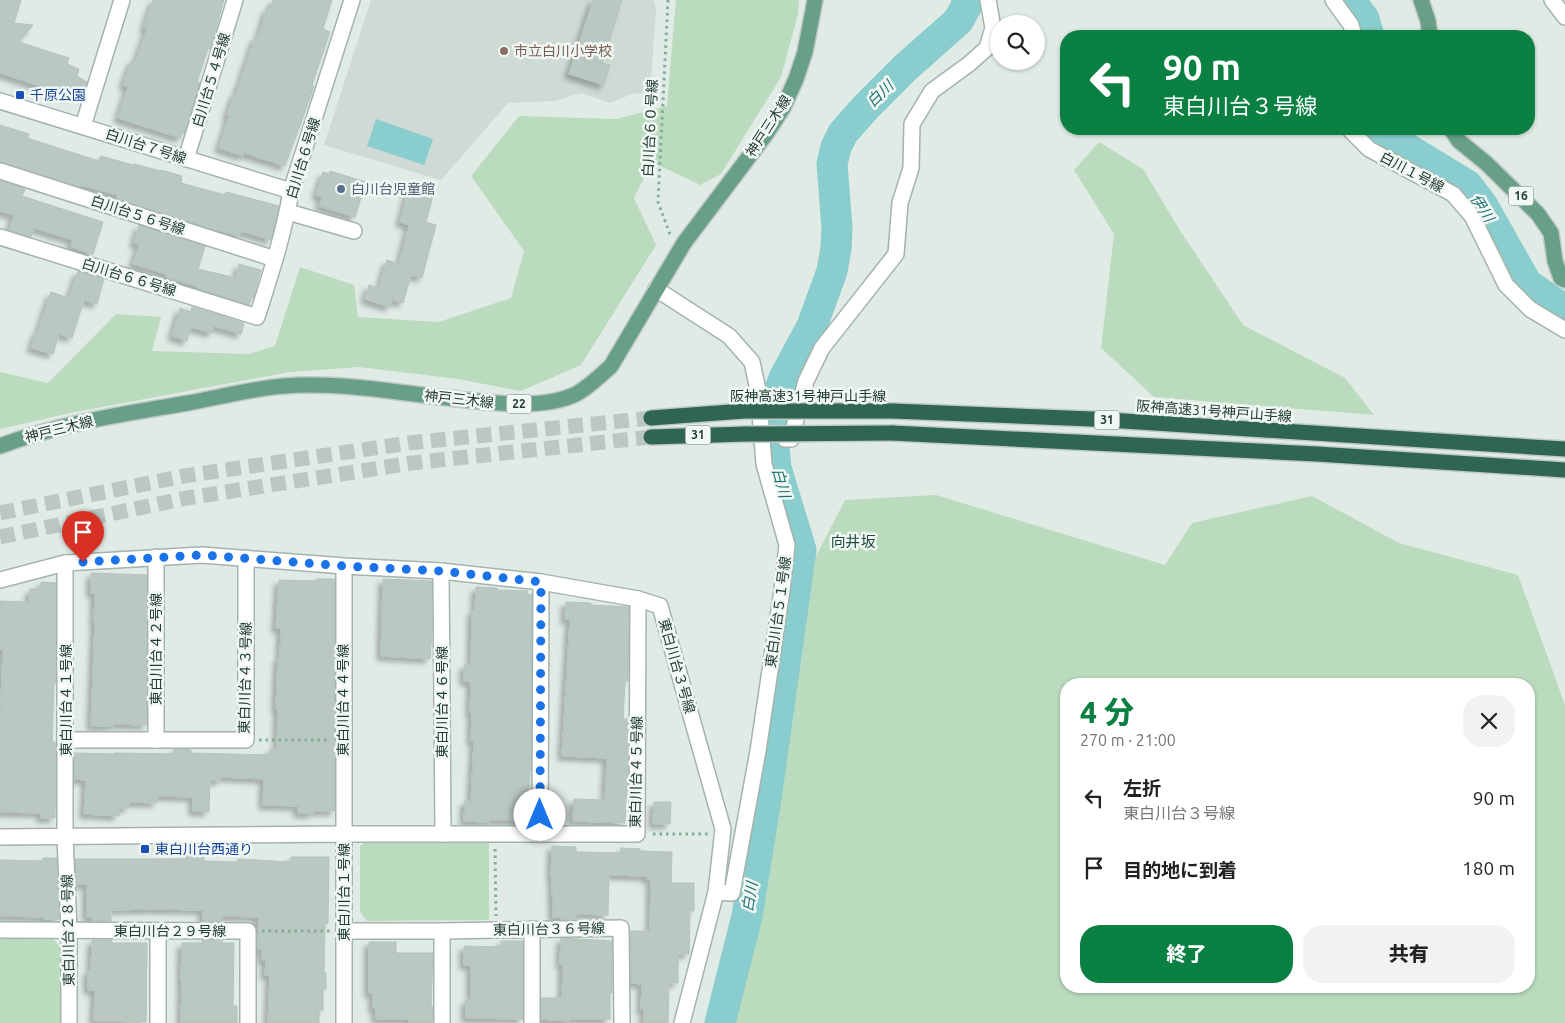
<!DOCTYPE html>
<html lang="ja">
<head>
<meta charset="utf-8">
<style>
  body { margin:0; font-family:Ubuntu,"Noto Sans JP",sans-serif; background:#f2f2f2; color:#222; height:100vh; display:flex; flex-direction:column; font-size:19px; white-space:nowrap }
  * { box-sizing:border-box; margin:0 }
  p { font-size:16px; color:#767676 }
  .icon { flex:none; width:28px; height:28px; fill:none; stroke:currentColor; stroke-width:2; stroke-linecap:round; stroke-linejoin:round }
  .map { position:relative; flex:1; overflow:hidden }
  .sheet { position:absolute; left:1060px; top:678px; width:475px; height:315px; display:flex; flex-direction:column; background:#fff; border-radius:20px; box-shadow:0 1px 4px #0004 }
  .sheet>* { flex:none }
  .top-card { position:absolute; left:1060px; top:30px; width:475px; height:105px; border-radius:20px; box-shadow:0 1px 4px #0004; background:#0b8043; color:#fff; overflow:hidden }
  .tools { position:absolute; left:990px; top:15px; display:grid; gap:10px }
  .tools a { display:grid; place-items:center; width:55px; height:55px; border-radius:50%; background:#fff; box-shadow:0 1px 4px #0004; font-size:25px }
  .pin { position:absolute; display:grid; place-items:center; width:42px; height:42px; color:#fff; margin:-51px -21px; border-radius:50% 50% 50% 0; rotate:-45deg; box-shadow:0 0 5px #0007 }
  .pin .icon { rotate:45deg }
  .me { position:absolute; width:55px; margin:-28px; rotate:0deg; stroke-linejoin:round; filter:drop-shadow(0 0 4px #0008) }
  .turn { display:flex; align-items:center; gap:18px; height:105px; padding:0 20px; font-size:22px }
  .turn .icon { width:65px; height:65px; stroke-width:2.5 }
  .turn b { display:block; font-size:35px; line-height:42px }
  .round { display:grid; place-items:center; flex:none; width:52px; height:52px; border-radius:20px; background:#f2f2f2 }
  .headline { display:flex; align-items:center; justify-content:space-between; height:85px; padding:0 20px }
  h1 { font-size:30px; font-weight:800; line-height:38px; color:#0b8043 }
  .cta { display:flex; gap:10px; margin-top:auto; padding:10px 20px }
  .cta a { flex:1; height:58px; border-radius:20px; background:#0b8043; color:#fff; font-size:20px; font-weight:800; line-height:58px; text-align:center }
  .cta a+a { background:#f2f2f2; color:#222 }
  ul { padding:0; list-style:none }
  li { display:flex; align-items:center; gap:15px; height:70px; padding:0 20px }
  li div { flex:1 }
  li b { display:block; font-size:19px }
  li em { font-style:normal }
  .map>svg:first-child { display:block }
  .built { fill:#cfdad4 }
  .green { fill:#badbbe; fill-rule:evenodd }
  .water { fill:#8acdce }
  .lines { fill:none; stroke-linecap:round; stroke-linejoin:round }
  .river { stroke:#8acdce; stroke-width:31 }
  .building { fill:#b9c8c0; stroke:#b3c4bb; filter:url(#shadow) }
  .highway-tunnel { stroke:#bbc8c1; stroke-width:15; stroke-dasharray:15 8; stroke-linecap:butt }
  .minor-casing { stroke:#a4b3ab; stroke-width:18 }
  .major-casing { stroke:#c1c8c5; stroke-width:18 }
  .highway-casing { stroke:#c1c8c5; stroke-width:18 }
  .path { stroke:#82ad9a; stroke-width:3; stroke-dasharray:2.5 4; stroke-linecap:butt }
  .minor { stroke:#fff; stroke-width:15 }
  .major { stroke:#679f88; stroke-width:15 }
  .highway { stroke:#2f6652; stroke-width:15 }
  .highway-bridge-casing { stroke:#c1c8c5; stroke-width:18; stroke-linecap:butt }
  .highway-bridge { stroke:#2f6652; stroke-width:15 }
  .route { stroke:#1a73e8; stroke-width:9; stroke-dasharray:0 16.2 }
  .education-dot { fill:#8d6e63; stroke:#f1f7f3; stroke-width:2 }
  .transit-dot { fill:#1a4fb4; stroke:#f1f7f3; stroke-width:2 }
  .service-dot { fill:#5c6f8a; stroke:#f1f7f3; stroke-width:2 }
  .labels { text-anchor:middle; stroke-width:5; stroke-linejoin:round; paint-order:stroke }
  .shield { fill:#f1f7f3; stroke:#60736a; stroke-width:1 }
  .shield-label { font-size:12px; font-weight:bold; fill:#223b30 }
  .education-label { font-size:14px; fill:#785e54; stroke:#f1f7f3; text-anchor:start }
  .street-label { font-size:14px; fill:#223b30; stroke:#f1f7f3 }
  .transit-label { font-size:14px; fill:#164399; stroke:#f1f7f3; text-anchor:start }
  .service-label { font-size:14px; fill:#4e5e75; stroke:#f1f7f3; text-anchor:start }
  .water-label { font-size:15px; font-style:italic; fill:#1f7274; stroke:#f1f7f3 }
  .neighbourhood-label { font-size:15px; fill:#1f4c3a; stroke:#f1f7f3 }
</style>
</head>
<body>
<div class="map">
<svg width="1565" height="1023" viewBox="0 0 1565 1023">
  <defs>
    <filter id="shadow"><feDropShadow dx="-4.5" dy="4.5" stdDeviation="2.5" flood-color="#0004"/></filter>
  </defs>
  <rect width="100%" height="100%" fill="#e1ebe5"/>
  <polygon class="built" points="371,0 654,0 656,10 650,92 632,94 610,103 581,93 555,101 508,103 441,180 324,145"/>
  <g class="green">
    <polygon points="676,0 799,0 798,14 781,77 721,174 700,185 652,162 634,198 656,245 581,365 521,391 458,379 359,367 290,372 70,413 0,429 0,372 48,383 116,314 161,317 152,351 249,354 275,346 300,267 354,285 358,317 439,322 511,298 524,251 471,176 519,116 616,119 667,106"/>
    <polygon points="1099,142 1143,169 1181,232 1243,325 1345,378 1374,415 1154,397 1101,348 1114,234 1074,170"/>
    <path d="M936 495 1165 565 1192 523 1312 496 1399 543 1518 575 1565 705V1023H727L740 974 758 926 805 578 845 500ZM1066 684H1529V986H1066Z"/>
    <polygon points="368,840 489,841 489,920 367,921 360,912 360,846"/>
    <polygon points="52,938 63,950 63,1023 0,1023 0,939"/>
  </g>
  <polygon class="water" points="376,119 433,139 424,165 367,146"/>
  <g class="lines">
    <g class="river">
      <polyline points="1350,0 1364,19 1369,36"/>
      <polyline points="1375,129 1467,185 1483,206 1527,284 1565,310"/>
      <polyline points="720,1023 747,916 765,805 801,550 776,468 771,413 784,378 812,326 832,271 836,248 837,228 832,164 836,147 843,133 866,107 905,68 958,21 966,7 967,0"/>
    </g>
  </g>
  <g class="building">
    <polygon points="0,0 21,0 14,23 33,25 19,42 69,58 67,64 79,69 77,76 87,82 85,88 73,87 70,96 0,73"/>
    <polygon points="153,0 224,0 210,49 208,48 197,82 200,83 184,134 182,133 180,138 118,118 128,87 123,85 132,60 136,61 147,29 144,28"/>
    <polygon points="273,0 332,0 323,29 330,32 312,85 314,86 306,109 285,166 244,153 243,156 219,148 229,116 227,115 234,94 236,94 255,37 258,38 267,8 270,9"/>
    <polygon points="593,0 622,0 602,63 610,65 604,85 569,74"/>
    <polygon points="0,125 29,134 27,138 99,161 101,156 133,165 134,164 161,171 161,170 182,176 181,183 225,195 226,192 279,206 271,240 241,231 240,236 210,228 117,199 118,195 80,185 80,187 0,162"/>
    <polygon points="330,171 366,182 355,217 319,206 322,197 316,195 323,172 329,174"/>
    <polygon points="0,181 25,189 22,196 103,222 93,254 71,247 73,240 34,228 31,237 9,230 14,215 0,211"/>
    <polygon points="410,183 424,187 422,192 433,195 426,222 436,225 422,278 411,275 403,303 392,300 390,307 365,299 369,285 379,288 387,260 399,264 409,225 400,222"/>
    <polygon points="139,225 205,246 198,269 236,278 239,264 261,270 253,298 252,297 249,305 197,288 197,286 166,277 166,274 133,264 139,245 134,243"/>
    <polygon points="78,271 104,279 97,304 84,300 72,338 59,334 53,354 31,348 36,332 38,332 51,292 69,298"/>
    <polygon points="192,307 244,323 241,334 214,326 212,333 191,327 187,341 172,336 180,308 191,312"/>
    <polygon points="91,573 147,575 147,725 113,724 113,726 91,726 95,622 94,622 95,593 91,593"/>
    <polygon points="316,579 335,579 335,811 313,811 313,814 298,813 298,806 263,805 264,779 220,777 220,781 210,780 209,812 193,811 193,797 157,796 157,803 129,802 129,808 119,808 119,816 84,814 86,780 74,779 74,753 115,754 115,753 174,754 174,749 191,750 191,753 270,755 270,749 277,749 278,709 276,709 277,680 278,658 280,658 281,628 276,628 279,580 316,581"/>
    <polygon points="383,579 432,581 432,632 430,659 381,656"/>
    <polygon points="41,582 56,583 56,683 54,683 52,742 55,742 56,752 55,818 41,818 41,813 0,812 0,725 3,649 0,649 0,601 29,602 30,589 41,589"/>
    <polygon points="476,587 497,588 497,590 528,591 527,594 532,595 531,771 530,771 528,801 530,801 529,821 489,820 489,822 464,821 465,801 471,801 474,741 471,741 472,713 470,713 471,682 464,681 464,665 471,665 472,611 475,611"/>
    <polygon points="566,602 591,603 591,605 629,607 628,681 625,681 623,719 628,719 628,796 626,796 625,823 573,821 574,799 605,800 607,758 562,756 570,619 565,619"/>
    <polygon points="654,802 671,802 670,824 653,824"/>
    <polygon points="552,846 576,847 576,852 621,853 621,848 640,849 640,851 672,852 671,883 694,883 694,911 690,911 689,954 678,954 678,983 669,983 668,1023 644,1023 644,1009 641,1009 642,984 631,983 631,931 650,931 651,879 647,879 647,876 609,875 608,915 575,914 575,919 561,920 561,917 553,917 552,877 551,877"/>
    <polygon points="186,855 204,856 204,861 238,862 238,859 291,862 291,857 329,857 328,923 325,923 324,973 326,973 326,989 323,989 323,1010 319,1010 319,1023 268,1023 270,975 265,975 266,960 262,960 262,949 258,949 259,917 222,916 222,922 203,921 203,910 152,909 111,910 111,921 92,921 92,917 87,917 87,884 76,884 75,859 186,859"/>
    <polygon points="43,858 57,858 59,919 44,919 44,917 0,916 0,860 43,861"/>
    <polygon points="561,938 612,941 612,993 610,993 610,1019 569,1019 569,1021 541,1019 541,998 562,998 563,964 560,964"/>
    <polygon points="92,940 111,940 113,943 147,943 146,1022 94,1021 95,990 88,990 88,971 91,971"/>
    <polygon points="202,940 222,940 222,943 234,943 233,1006 237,1006 237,1023 181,1023 182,982 181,982 182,943 202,943"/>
    <polygon points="501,941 523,941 523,1019 466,1018 466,1000 471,1000 471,965 464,965 464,946 501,947"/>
    <polygon points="369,942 396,942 396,953 433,953 431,1007 433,1007 432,1023 409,1023 409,1019 376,1019 376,1008 373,1008 373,993 369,993"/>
  </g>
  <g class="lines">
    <g class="highway-tunnel">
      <polyline points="0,513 184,476 409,443 651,418"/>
      <polyline points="0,537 187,498 412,463 651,437"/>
    </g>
    <g class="minor-casing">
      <g id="minor">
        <polyline points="1333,0 1351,25 1354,36"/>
        <polyline points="1552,0 1565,17"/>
        <polyline points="0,101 291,191"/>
        <polyline points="83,126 122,0"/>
        <polyline points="1350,129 1351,131 1369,149 1453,194 1472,216 1506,285 1530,309 1565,330"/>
        <polyline points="186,159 235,0"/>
        <polyline points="0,171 275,259"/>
        <polyline points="288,212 354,231"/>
        <path d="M0 237 257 317C270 276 284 234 291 191L352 0"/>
        <polyline points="656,289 729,336 752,362 758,390 764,464 787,545 782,590 758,751 732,893 716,892"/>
        <polyline points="785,439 791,439 806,381 822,348 896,254 900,203 911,168 912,124 932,91 969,64 987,48 993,28 988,0"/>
        <polyline points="156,557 156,740"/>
        <polyline points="65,563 65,837 69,930 69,1023"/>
        <polyline points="344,566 344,834 637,834 638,599"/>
        <polyline points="441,571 443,834"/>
        <polyline points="0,580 65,563 202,555 344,566 441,571 541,582 638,599 660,606 723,829 716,892 682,1023"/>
        <polyline points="66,740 246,740 246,558"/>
        <polyline points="540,834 541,582"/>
        <polyline points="0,837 344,834 344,1023"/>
        <polyline points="532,929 532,1023"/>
        <polyline points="0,930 248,931 248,1023"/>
        <polyline points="158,931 158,1023"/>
        <polyline points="344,931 442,931 442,1023"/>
        <polyline points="442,931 621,928 622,1023"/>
      </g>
    </g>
    <g class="major-casing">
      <g id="major">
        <polyline points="1421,0 1428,21 1430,36"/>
        <polyline points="1451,129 1459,141 1486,163 1538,214 1551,233 1555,261 1561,278 1565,280"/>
        <path d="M0 446C61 423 125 414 188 403 226 396 266 385 305 385 352 384 401 393 448 398 485 402 541 411 576 394 589 387 600 376 611 366L684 243 766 134 783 108 796 79 805 52 815 0"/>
      </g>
    </g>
    <g class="highway-casing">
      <g id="highway">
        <polyline points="893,411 1092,419 1565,449"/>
        <polyline points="651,418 744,411"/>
        <polyline points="892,433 1317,454 1565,470"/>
        <polyline points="651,437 746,434"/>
      </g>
    </g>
    <g class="path">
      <polyline points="668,0 658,202 671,237"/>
      <polyline points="259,740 328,740"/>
      <polyline points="653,834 709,834"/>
      <polyline points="495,849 496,916"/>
      <polyline points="262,931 331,931"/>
    </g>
    <use href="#minor" class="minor"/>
    <use href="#major" class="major"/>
    <use href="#highway" class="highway"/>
    <g class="highway-bridge-casing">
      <g id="highway-bridge">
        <polyline points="744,411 893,411"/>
        <polyline points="746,434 892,433"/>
      </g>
    </g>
    <use href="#highway-bridge" class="highway-bridge"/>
  </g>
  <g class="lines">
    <polyline class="route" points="83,562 202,555 344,566 441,571 541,582 540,815"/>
  </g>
  <circle class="education-dot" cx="504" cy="51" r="5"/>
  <g class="transit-dot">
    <rect x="15" y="90" width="10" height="10" rx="2.5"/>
    <rect x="140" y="844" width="10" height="10" rx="2.5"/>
  </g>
  <circle class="service-dot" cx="341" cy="189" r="5"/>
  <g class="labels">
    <g class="shield">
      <rect x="1508.5" y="186.5" width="25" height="19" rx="4"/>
      <rect x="506.5" y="394.5" width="25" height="19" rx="4"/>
      <rect x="1094.5" y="410.5" width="25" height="19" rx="4"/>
      <rect x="685.5" y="425.5" width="25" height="19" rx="4"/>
    </g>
    <g class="shield-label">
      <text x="1521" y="200">16</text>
      <text x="519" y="408">22</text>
      <text x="1107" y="424">31</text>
      <text x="698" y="439">31</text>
    </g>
    <g class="education-label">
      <text x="514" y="56">市立白川小学校</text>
    </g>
    <g class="street-label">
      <text transform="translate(211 80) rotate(-73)" y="5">白川台５４号線</text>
      <text transform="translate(768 126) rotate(-57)" y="5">神戸三木線</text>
      <text transform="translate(650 128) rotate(-87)" y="5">白川台６０号線</text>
      <text transform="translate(146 146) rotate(18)" y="5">白川台７号線</text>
      <text transform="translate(303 158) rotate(-73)" y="5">白川台６号線</text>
      <text transform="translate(1412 172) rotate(28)" y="5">白川１号線</text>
      <text transform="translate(138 215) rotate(18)" y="5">白川台５６号線</text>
      <text transform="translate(129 277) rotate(17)" y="5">白川台６６号線</text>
      <text x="808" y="401">阪神高速31号神戸山手線</text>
      <text transform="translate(459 399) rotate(6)" y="5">神戸三木線</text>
      <text transform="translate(1214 411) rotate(4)" y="5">阪神高速31号神戸山手線</text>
      <text transform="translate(59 429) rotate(-14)" y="5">神戸三木線</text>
      <text transform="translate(778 612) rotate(-82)" y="5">東白川台５１号線</text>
      <text transform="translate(156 649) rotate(-90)" y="5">東白川台４２号線</text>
      <text transform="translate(677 666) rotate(74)" y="5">東白川台３号線</text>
      <text transform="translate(245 678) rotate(-89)" y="5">東白川台４３号線</text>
      <text transform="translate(66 700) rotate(-90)" y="5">東白川台４１号線</text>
      <text transform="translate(343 700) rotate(-90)" y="5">東白川台４４号線</text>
      <text transform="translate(442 702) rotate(-90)" y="5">東白川台４６号線</text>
      <text transform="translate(636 772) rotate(-89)" y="5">東白川台４５号線</text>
      <text transform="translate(344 892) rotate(-90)" y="5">東白川台１号線</text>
      <text transform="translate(549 929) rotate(-1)" y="5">東白川台３６号線</text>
      <text transform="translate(68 930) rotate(-91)" y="5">東白川台２８号線</text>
      <text x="170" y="936">東白川台２９号線</text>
    </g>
    <g class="transit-label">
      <text x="30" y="100">千原公園</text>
      <text x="155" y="854">東白川台西通り</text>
    </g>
    <g class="service-label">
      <text x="351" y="194">白川台児童館</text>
    </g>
    <g class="water-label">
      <text transform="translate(880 94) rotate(-44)" y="5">白川</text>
      <text transform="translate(1482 208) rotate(57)" y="5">伊川</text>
      <text transform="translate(781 483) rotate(75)" y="5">白川</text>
      <text transform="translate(750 897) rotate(-81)" y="5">白川</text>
    </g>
    <g class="neighbourhood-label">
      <text x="853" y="547">向井坂</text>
    </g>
  </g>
</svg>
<div class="tools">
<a><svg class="icon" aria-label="search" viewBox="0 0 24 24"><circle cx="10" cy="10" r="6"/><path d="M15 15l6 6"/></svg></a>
</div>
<div class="pin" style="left:83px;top:562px;background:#d93025"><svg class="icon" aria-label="arrive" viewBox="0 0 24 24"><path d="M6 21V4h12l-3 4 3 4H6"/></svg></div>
<svg class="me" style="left:540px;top:815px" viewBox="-20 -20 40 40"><circle r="19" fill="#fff"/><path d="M0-13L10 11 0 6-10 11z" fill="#1a73e8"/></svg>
<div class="top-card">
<div class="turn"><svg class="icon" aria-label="left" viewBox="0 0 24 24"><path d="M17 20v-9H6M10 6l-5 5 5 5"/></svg><div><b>90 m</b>東白川台３号線</div></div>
</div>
<section class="sheet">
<div class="headline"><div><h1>4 分</h1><p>270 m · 21:00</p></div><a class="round"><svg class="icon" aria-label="close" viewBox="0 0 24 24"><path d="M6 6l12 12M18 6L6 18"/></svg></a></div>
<ul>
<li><svg class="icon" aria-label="left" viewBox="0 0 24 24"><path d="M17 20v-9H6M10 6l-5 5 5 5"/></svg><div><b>左折</b><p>東白川台３号線</p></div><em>90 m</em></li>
<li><svg class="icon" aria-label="arrive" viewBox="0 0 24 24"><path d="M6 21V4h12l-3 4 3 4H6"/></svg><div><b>目的地に到着</b></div><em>180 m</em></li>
</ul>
<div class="cta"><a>終了</a><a>共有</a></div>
</section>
</div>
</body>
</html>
